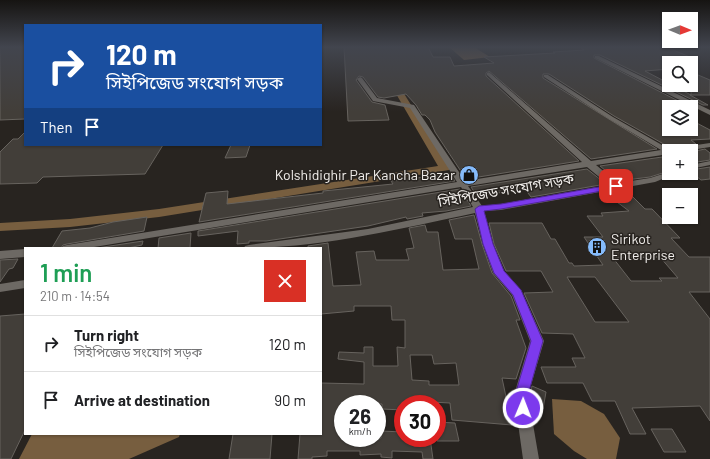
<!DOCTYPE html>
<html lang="en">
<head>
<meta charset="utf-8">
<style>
  body { margin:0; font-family:Barlow,"Noto Sans Bengali",sans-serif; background:#f2f2f2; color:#202124; height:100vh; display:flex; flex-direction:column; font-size:15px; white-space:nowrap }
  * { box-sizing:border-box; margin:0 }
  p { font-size:13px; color:#757577 }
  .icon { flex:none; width:22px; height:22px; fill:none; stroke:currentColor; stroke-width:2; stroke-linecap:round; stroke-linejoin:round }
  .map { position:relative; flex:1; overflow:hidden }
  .sheet { position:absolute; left:24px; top:247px; width:298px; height:188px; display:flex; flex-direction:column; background:#fff; border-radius:0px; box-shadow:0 1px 3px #0004 }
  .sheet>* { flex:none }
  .guide { position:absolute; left:24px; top:24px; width:298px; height:122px; border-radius:0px; box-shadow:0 1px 3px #0004; background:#1a4fa0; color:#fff; overflow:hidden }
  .needle { width:26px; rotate:91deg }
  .fabs { position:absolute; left:662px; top:12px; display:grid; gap:8px }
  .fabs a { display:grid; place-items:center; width:36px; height:36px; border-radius:0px; background:#fff; box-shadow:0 1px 3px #0004; font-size:20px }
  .speed { position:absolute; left:334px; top:395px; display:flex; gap:8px; font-size:20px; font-weight:700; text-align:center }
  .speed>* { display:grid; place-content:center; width:52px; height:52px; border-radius:50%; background:#fff; box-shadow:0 1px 3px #0004; line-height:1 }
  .speed small { font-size:10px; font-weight:400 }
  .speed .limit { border:6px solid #d22; background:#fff; color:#111 }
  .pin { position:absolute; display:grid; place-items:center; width:34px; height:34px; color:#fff; margin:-17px; border-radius:8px; box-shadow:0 2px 6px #0006 }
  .me { position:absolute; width:44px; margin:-22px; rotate:1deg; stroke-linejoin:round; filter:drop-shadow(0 0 3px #0008) }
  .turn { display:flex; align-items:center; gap:14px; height:84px; padding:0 16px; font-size:18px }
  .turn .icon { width:52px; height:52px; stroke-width:2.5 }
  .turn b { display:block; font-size:28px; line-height:34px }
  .then { display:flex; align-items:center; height:38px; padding:0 16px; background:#0003; gap:8px; font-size:15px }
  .round { display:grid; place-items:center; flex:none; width:42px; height:42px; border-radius:0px; background:#f2f2f2 }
  .headline { display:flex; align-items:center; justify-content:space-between; height:68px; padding:0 16px }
  h1 { font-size:24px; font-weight:600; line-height:30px; color:#1e9e55 }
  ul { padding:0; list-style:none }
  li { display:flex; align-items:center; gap:12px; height:56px; padding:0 16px; border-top:1px solid #e0e0e0 }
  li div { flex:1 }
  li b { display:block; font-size:15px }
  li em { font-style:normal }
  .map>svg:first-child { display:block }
  .water { fill:#775e3f }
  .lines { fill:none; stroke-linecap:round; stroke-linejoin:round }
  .canal { fill:#775e3f; fill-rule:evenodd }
  .building { fill:#423e39; stroke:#67635e; fill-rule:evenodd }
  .street { fill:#6d6964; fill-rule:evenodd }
  .route { fill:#7c3aed; stroke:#51269a }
  .labels { text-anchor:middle; stroke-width:3; stroke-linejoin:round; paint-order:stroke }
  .poi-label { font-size:14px; fill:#f1eeeb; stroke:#282420; text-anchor:end }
  .street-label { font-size:14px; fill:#f1eeeb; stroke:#282420 }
</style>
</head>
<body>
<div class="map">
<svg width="710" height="459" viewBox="0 0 710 459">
  <rect width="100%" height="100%" fill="#282420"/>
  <g class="water">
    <polygon points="449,47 474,47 490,57 464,60"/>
    <polygon points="552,399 581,401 604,414 620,438 616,459 587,459 574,451 554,434"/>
    <polygon points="32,434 180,434 179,437 129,459 19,459"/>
  </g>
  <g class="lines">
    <polygon class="canal" points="396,90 399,90 403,92 450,168 449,170 159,217 70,227 0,231 0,223 70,219 159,209 438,166 395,92"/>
  </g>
  <g class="building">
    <polygon points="0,47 25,47 25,119 0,120"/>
    <polygon points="344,47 428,47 433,57 450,57 454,66 494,63 484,57 555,53 553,52 584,50 580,47 666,47 690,57 677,58 690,63 669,63 669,69 645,71 691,95 691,72 710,80 710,95 690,95 708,105 703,105 600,55 594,55 594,58 690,107 669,107 669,129 691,129 691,120 710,130 710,139 691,140 696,144 669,147 614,116 549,74 543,74 543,78 657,149 591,159 489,71 486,73 486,76 579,161 466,179 435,132 430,120 425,115 422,115 416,105 406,94 384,98 378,97 363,77 359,76 356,80 372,102 385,105 389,120 348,121"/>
    <polygon points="25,132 25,145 163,145 145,174 43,177 37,183 0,184 0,152 13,139 18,139"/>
    <polygon points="231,145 250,145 246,157 225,158"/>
    <polygon points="705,149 710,153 710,160 691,163 691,152"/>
    <polygon points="669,156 669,171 650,177 618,181 600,166"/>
    <polygon points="710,167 710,179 701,180 691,172 691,170"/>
    <polygon points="587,169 606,184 531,197 525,189 477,196 471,187"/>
    <polygon points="450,174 455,181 199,222 206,193 228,191 227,204 323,193 323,191 393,184 391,181"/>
    <polygon points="460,189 471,206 446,211 422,213 423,216 407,219 406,217 368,226 266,241 249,241 249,243 237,244 238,231 198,236 198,231"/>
    <path d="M625 189 645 209H652L680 238H671L689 257H710V292H689L710 319V421L700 406 632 408 646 434H630L615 401H592L583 383H547L541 367H576L572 358H585L573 334 542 333 524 293 553 292 541 271H506L494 244 489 223H542L551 239H555L569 263H572L574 266 603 265 584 237H603L587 216H603L601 213 629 211 605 193ZM660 257 678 278H659L662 281H631L613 258ZM567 277H595L629 322H595Z"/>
    <path d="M474 215 482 244 492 273 511 296 520 320H516L526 348 516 379 502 378 512 425 452 420 450 403 431 402V404H403V410L382 409V404H343V438H381V431L403 432V438H430L433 459H423L422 452 392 451V458L381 457V454L360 455V451H327V456L312 457V459H298L300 434H321V383L364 384V362L338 359 339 352 364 353V347H373V366H398L397 347 405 348V320H392L391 306H354V311L321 314V248H308V246L328 243 333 286 361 285 356 252 374 251 376 260H409L406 249 414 248 409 228 425 225 427 232H438L443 270 479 269 472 239H455L449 220ZM410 355H432L434 364 456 363 459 385H429V381L412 380Z"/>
    <polygon points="147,217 144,231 67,244 63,245 61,248 52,248 62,231 90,228 113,222"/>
    <polygon points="191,233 190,248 158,248 159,238"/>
    <polygon points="143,241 142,245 128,248 97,248"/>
    <polygon points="18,259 13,268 9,269 0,282 0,260"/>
    <polygon points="25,314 25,430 11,459 0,459 0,316"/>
    <polygon points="532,386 546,392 543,409 531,404 530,395"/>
    <polygon points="437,422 455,423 459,441 437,441"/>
    <polygon points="651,429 672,429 686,452 664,452"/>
    <polygon points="233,434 272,434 270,459 229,459"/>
  </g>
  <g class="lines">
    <g class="street">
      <polygon points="595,56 599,56 710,110 710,115 595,58"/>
      <path d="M489 72 591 161 661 150 609 119 544 77V75H548L613 117 669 149 710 143V147L685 151H669V154L596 165 618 183 650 178 669 172V173H677L655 182 501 210 484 211 493 244 504 271 521 290 544 341 528 395 539 459H523L514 395 530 341 512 295 493 273 483 244 475 213C399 229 322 248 244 248L245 246 249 245 368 229 473 207 461 187 88 248H62L63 246 67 245 457 182 410 108 373 101 357 79 360 77 362 78 377 98 414 105 465 181 582 162 487 75V73ZM587 167 609 185 501 204 482 206 468 186Z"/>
      <polygon points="710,161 710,165 691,169 691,165"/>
      <polygon points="25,249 25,257 0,259 0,251"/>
      <polygon points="25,280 25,288 0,292 0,284"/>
    </g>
  </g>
  <linearGradient id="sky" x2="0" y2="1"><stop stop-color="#161412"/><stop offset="0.42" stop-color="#42454e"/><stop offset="1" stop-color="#42454e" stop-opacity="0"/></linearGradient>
  <rect width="710" height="112" fill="url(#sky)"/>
  <polygon class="route" points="616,184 620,186 619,188 501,209 484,211 493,244 504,271 521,290 543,341 528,395 530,408 528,412 523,414 518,412 515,395 531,341 513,295 494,273 483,244 475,209 479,206 501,204"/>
  <defs>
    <g id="shop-disc" transform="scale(1)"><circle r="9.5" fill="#85bbfb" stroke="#282420"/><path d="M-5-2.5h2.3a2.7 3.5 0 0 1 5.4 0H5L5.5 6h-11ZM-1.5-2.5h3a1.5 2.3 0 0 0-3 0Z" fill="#111"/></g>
    <g id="building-disc" transform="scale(1)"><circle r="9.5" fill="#85bbfb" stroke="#282420"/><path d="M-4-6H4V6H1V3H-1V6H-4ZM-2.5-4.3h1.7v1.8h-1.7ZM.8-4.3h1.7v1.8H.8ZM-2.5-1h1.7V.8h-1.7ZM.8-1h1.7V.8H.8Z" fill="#111"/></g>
  </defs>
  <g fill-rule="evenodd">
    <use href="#shop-disc" x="469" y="175"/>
    <use href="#building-disc" x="597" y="247"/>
  </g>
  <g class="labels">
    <g class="poi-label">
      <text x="455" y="180">Kolshidighir Par Kancha Bazar</text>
      <text x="611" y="244" text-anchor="start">Sirikot<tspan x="611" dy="16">Enterprise</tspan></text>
    </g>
    <g class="street-label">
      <text transform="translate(506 190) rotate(-10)" y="5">সিইপিজেড সংযোগ সড়ক</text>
    </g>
  </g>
</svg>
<div class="fabs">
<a><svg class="needle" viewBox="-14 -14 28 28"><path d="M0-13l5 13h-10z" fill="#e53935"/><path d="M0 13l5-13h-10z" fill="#757577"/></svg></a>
<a><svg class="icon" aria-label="search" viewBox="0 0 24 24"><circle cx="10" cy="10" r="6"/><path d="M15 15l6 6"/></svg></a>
<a><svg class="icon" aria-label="layers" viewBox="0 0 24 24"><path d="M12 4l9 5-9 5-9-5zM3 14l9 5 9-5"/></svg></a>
<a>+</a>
<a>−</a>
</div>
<div class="speed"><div>26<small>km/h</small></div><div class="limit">30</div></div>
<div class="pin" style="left:616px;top:186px;background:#d93025"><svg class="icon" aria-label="arrive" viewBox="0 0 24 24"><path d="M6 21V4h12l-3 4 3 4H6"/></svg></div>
<svg class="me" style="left:523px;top:408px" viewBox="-20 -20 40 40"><circle r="17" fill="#7c3aed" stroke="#fff" stroke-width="3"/><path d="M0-11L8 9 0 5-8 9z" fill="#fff"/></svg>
<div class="guide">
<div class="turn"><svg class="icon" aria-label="right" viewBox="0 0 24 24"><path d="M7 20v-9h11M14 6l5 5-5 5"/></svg><div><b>120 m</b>সিইপিজেড সংযোগ সড়ক</div></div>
<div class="then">Then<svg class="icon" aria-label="arrive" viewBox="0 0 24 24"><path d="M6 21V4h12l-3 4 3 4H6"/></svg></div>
</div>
<section class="sheet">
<div class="headline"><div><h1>1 min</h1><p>210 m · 14:54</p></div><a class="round" style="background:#d93025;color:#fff"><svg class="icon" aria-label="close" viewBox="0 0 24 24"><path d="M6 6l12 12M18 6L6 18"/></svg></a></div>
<ul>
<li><svg class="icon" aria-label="right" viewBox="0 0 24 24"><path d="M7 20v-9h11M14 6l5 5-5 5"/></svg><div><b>Turn right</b><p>সিইপিজেড সংযোগ সড়ক</p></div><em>120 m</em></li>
<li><svg class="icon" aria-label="arrive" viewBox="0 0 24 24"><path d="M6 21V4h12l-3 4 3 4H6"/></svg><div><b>Arrive at destination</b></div><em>90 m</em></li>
</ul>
</section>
</div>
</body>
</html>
